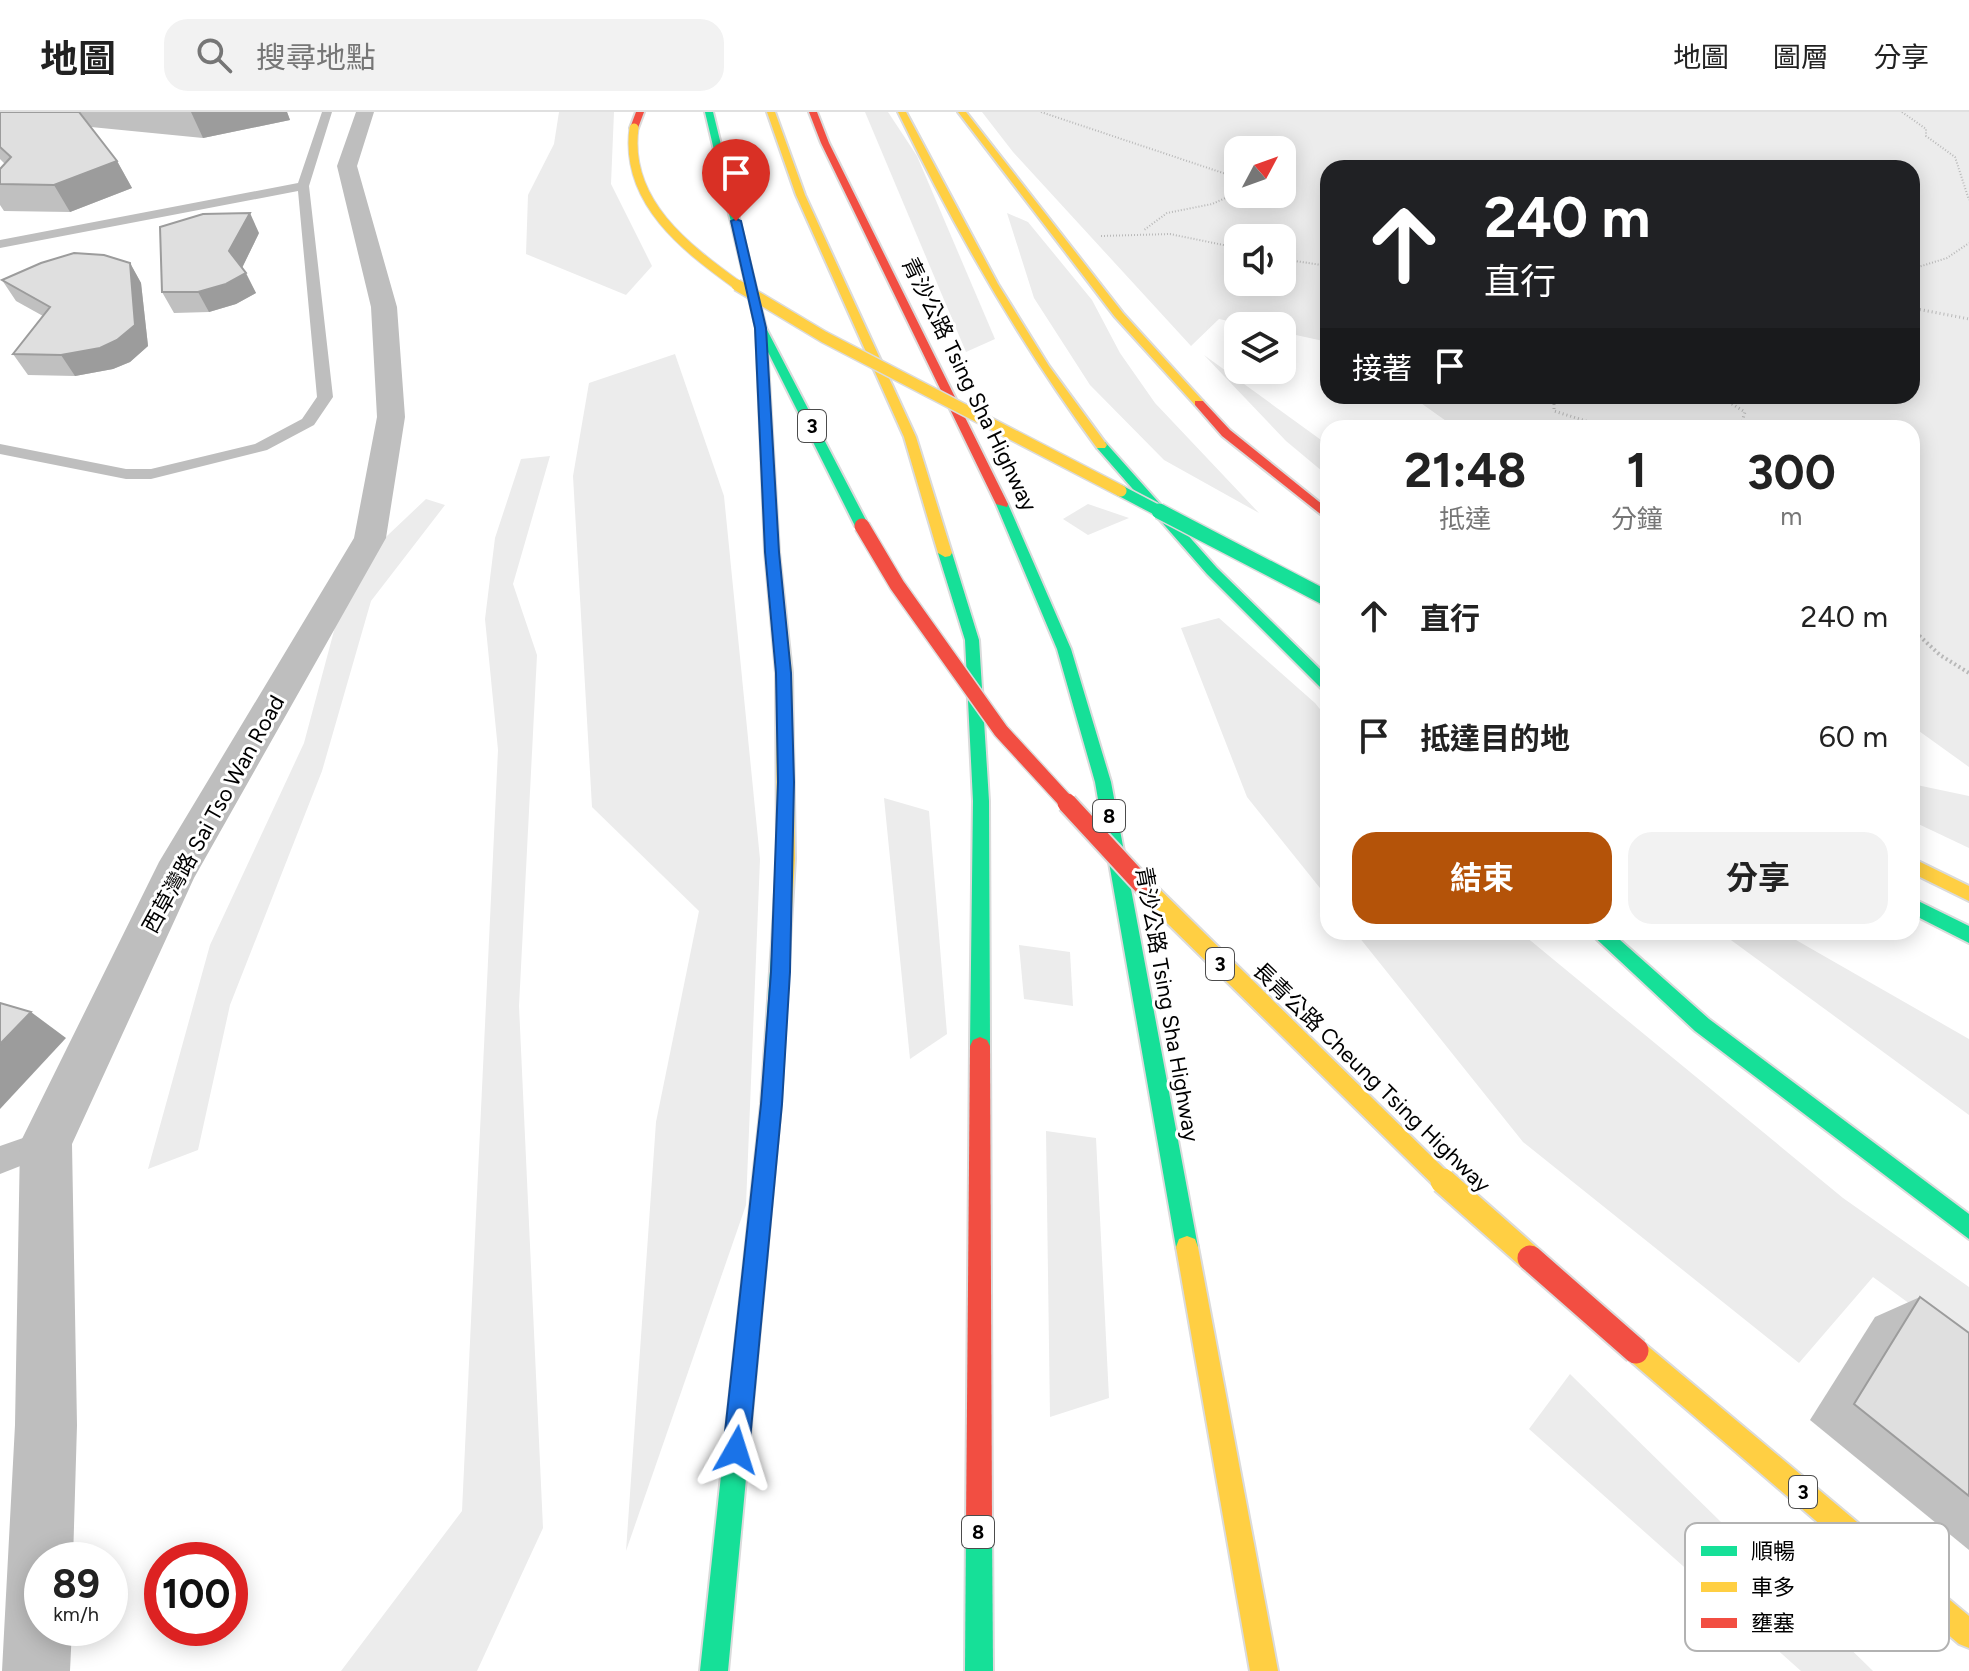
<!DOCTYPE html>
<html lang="zh-TW">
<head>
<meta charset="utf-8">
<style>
  body { margin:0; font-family:Figtree,"Noto Sans TC",sans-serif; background:#f2f2f2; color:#222; height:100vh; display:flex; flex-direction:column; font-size:30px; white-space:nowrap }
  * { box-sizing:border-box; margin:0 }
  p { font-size:26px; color:#767676 }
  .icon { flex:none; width:44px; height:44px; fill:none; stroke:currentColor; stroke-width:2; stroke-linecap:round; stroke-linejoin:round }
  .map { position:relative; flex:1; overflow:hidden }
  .panel { position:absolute; left:1320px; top:308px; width:600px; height:520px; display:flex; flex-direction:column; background:#fff; border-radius:24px; box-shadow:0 4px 20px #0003 }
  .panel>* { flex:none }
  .guide { position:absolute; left:1320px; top:48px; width:600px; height:244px; border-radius:24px; box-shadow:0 4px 20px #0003; background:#202124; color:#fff; overflow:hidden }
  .needle { width:52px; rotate:49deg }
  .controls { position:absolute; left:1224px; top:24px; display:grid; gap:16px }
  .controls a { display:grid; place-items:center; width:72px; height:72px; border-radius:16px; background:#fff; box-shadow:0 4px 20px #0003; font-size:40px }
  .speed { position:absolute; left:24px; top:1430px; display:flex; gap:16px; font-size:40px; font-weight:700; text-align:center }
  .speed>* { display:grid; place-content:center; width:104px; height:104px; border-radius:50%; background:#fff; box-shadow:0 4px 20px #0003; line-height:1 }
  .speed small { font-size:20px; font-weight:400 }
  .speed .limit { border:12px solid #d22; background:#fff; color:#111 }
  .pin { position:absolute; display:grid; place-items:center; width:68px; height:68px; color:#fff; margin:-82px -34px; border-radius:50% 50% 50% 0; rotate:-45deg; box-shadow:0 0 8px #0007 }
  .pin .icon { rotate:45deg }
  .me { position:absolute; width:88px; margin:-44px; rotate:6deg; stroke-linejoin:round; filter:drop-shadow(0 0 6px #0008) }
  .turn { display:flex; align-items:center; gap:28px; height:168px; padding:0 32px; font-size:36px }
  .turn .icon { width:104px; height:104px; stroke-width:2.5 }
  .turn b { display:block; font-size:56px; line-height:68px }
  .then { display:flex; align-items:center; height:76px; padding:0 32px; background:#0003; gap:16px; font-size:30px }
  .eta { display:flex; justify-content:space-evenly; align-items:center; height:136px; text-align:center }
  .eta b { font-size:48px; font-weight:700; line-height:56px }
  .button { display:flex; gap:16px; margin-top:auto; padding:16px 32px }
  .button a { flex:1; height:92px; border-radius:24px; background:#b45309; color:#fff; font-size:32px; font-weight:700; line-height:92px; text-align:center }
  .button a+a { background:#f2f2f2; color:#222 }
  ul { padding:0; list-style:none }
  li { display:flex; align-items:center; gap:24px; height:120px; padding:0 32px }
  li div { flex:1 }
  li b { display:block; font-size:30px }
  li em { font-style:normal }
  header { display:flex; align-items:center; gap:48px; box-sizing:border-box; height:112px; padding:0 40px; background:#fff; border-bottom:2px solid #e0e0e0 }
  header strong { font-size:38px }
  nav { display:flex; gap:44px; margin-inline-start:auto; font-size:28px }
  .search { width:560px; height:72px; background:#f2f2f2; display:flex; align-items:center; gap:20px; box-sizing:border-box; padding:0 28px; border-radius:24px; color:#767676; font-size:30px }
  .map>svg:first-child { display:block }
  .green { fill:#ececec; fill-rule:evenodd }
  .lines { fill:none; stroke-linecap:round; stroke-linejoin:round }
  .fast-casing { stroke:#dbdbdb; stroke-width:4 }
  .slow-casing { stroke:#dbdbdb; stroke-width:4 }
  .jam-casing { stroke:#dbdbdb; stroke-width:4 }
  .path-far2 { stroke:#b9b9b9; stroke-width:2; stroke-dasharray:1 2; stroke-linecap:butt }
  .path-far1 { stroke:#b9b9b9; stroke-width:3; stroke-dasharray:1 3; stroke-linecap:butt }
  .path { stroke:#b9b9b9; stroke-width:4; stroke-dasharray:2 3; stroke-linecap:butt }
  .lane { fill:#bebebe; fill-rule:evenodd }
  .street { fill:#bebebe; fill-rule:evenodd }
  .fast { fill:#16e098; fill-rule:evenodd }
  .slow { fill:#ffcf43; fill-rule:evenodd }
  .jam { fill:#f24e42; fill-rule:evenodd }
  .fast-bridge-far1-casing { stroke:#dbdbdb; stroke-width:14; stroke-linecap:butt }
  .fast-bridge-casing { stroke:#dbdbdb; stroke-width:18; stroke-linecap:butt }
  .slow-bridge-far3-casing { stroke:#dbdbdb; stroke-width:11; stroke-linecap:butt }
  .slow-bridge-far2-casing { stroke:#dbdbdb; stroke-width:14; stroke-linecap:butt }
  .slow-bridge-far1-casing { stroke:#dbdbdb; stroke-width:23; stroke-linecap:butt }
  .slow-bridge-casing { stroke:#dbdbdb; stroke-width:29; stroke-linecap:butt }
  .jam-bridge-far2-casing { stroke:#dbdbdb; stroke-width:18; stroke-linecap:butt }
  .jam-bridge-far1-casing { stroke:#dbdbdb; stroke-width:23; stroke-linecap:butt }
  .jam-bridge-casing { stroke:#dbdbdb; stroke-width:29; stroke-linecap:butt }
  .fast-bridge-far1 { stroke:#16e098; stroke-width:11 }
  .fast-bridge { stroke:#16e098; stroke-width:15 }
  .slow-bridge-far3 { stroke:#ffcf43; stroke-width:9 }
  .slow-bridge-far2 { stroke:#ffcf43; stroke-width:11 }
  .slow-bridge-far1 { stroke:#ffcf43; stroke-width:19 }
  .slow-bridge { stroke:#ffcf43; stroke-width:25 }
  .jam-bridge-far2 { stroke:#f24e42; stroke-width:15 }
  .jam-bridge-far1 { stroke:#f24e42; stroke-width:19 }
  .jam-bridge { stroke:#f24e42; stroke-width:25 }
  .wall { fill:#c0c0c0 }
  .shaded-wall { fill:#9c9c9c }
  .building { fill:#dfdfdf; stroke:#9c9c9c; stroke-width:2 }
  .route { fill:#1a73e8; stroke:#114b97; stroke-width:2 }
  .labels { text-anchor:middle; stroke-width:6; stroke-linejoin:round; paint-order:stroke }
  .shield { fill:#fff; stroke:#4c4c4c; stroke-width:2 }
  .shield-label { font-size:20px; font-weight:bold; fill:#000 }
  .street-label { font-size:22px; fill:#000; stroke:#fff }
  .key { fill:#fff; stroke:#b2b2b2; stroke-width:2 }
  .key-label { font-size:22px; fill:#000 }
</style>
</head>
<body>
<header>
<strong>地圖</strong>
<div class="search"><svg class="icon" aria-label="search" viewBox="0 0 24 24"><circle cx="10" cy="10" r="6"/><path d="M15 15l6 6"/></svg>搜尋地點</div>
<nav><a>地圖</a><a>圖層</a><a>分享</a></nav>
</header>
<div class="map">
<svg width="1969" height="1559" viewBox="0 0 1969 1559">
  <rect width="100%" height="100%" fill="#fff"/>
  <g class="green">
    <polygon points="559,0 614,0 611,72 652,154 626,183 526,142 528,83 554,32"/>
    <polygon points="865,0 888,0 917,44 995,227 966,240"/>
    <path d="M982 0H1969V655L1912 614V316H1456L1411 284H1912V56H1328V230L1282 220V214H1252L1219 207 1191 234 1013 40ZM1238 38H1282V82H1238ZM1238 126H1282V170H1238Z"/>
    <polygon points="1007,101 1028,110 1092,188 1120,241 1155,291 1259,401 1164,348 1090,273 1034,186"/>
    <polygon points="675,242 724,384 760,747 746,1093 626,1439 656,1010 699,799 592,695 573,364 589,271"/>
    <polygon points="1204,243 1328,333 1328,364 1286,329"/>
    <polygon points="550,344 513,472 537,543 519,894 543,1416 477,1559 341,1559 462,1399 498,638 485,507 495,426 521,347"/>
    <polygon points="426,387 445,393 371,489 322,659 230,893 198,1038 148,1057 210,833 304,631 350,459"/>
    <polygon points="1088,392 1129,406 1088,423 1063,407"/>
    <polygon points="1219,506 1315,591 1328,607 1328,786 1247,685 1181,516"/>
    <polygon points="1912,672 1969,684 1969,736 1912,709"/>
    <polygon points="884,686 929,699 947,922 910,947"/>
    <polygon points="1355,820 1520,820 1843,1086 1969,1175 1969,1235 1873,1165 1799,1251 1523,1030"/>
    <polygon points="1720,820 1782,820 1969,927 1969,1003"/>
    <polygon points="1019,833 1070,840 1073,894 1024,887"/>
    <polygon points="1046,1019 1096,1026 1109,1286 1050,1305"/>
    <polygon points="1570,1262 1873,1559 1801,1559 1529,1317"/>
  </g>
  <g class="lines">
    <g class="fast-casing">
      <g id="fast">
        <polygon points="705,0 713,0 766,216 869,414 867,417 862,418 855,414 756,216"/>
        <polygon points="1097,330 1105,330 1217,456 1328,565 1328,579 1323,578 1207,462 1097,336"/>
        <polygon points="1002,388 1008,392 1071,537 1111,670 1198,1135 1195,1143 1187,1146 1179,1143 1176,1135 1095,670 1057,537 996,392"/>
        <polygon points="945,437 952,441 979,528 989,689 990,934 987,940 980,943 973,940 970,934 973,689 965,528 938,441"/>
        <polygon points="1912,786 1969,814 1969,831 1912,802"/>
        <polygon points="1589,820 1611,820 1709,907 1969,1102 1969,1127 1695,919"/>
        <polygon points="781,822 788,825 790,830 781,992 728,1559 700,1559 761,992 772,830 774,825"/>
        <polygon points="979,1402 988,1406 992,1415 993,1559 965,1559 966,1415 970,1406"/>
      </g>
    </g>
    <g class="slow-casing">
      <g id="slow">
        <polygon points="767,0 775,0 805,83 916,325 952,441 950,444 945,445 938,441 904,325 796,83"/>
        <path d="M898 0H906L998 172 1049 254 1107 333 1105 336H1097C1019 230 955 118 898 0Z"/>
        <polygon points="958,0 966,0 1123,201 1203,289 1203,293 1195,293 1115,205"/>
        <polygon points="761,213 766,216 779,440 792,561 795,747 790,830 788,835 774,835 772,830 777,747 776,561 765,440 756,216"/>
        <polygon points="1912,746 1969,774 1969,789 1912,761"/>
        <polygon points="1187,1124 1195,1127 1198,1135 1278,1559 1250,1559 1176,1135 1179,1127"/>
        <polygon points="1636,1227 1644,1231 1969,1504 1969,1536 1959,1532 1628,1247 1624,1239 1628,1231"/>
      </g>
    </g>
    <g class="jam-casing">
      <g id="jam">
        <polygon points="636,0 644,0 638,16 634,18 630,16"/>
        <polygon points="809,0 817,0 829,31 1008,392 1007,395 996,392 821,31"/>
        <polygon points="1195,289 1203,289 1230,318 1328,397 1328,408 1222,324 1195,293"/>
        <polygon points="980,925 987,928 990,934 992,1415 988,1424 979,1428 970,1424 966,1415 970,934 973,928"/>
      </g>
    </g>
    <g class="path-far2">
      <polyline points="1041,0 1232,64 1234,75 1230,84 1212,92 1167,101 1144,118"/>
      <polyline points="1902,0 1926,17 1926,24 1955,45 1969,88"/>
      <polyline points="1101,124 1170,122 1238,136"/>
      <polyline points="1282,147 1328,154"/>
      <polyline points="1912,157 1947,146 1969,131"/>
    </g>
    <g class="path-far1">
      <polyline points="1912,196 1969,207"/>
      <polyline points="1554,284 1554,299 1608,316"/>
      <polyline points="1726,284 1722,286 1745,300 1740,316"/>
    </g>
    <polyline class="path" points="1912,517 1940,543 1969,561"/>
    <g class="lane">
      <polygon points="322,0 332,0 309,74 333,285 314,313 267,338 151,367 126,367 0,342 0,332 126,357 151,357 255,332 302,307 317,285 298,79 0,136 0,128 298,71"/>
      <polygon points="46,1018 56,1022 60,1031 56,1040 0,1062 0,1034"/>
    </g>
    <polygon class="street" points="356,0 374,0 357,54 397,195 405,305 386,426 194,766 72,1032 77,1313 73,1448 42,1448 42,1516 72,1516 70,1559 2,1559 15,1313 20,1031 159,750 354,426 377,305 371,195 337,54"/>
    <use href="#fast" class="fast"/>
    <use href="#slow" class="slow"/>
    <use href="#jam" class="jam"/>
    <g class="fast-bridge-far1-casing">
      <polyline id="fast-bridge-far1" points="1121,379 1163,401"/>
    </g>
    <g class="fast-bridge-casing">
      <polyline id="fast-bridge" points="1159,399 1328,487"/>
    </g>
    <g class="slow-bridge-far3-casing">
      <path id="slow-bridge-far3" d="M634 16C624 90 686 136 740 175"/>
    </g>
    <g class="slow-bridge-far2-casing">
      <polyline id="slow-bridge-far2" points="737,173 824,225 1121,379"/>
    </g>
    <g class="slow-bridge-far1-casing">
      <polyline id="slow-bridge-far1" points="1150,781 1445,1071"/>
    </g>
    <g class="slow-bridge-casing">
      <polyline id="slow-bridge" points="1443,1069 1530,1146"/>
    </g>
    <g class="jam-bridge-far2-casing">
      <polyline id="jam-bridge-far2" points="862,414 897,473 1001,619 1069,693"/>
    </g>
    <g class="jam-bridge-far1-casing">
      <polyline id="jam-bridge-far1" points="1067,691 1150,781"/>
    </g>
    <g class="jam-bridge-casing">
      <polyline id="jam-bridge" points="1530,1146 1636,1239"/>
    </g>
    <use href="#fast-bridge-far1" class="fast-bridge-far1"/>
    <use href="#fast-bridge" class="fast-bridge"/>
    <use href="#slow-bridge-far3" class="slow-bridge-far3"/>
    <use href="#slow-bridge-far2" class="slow-bridge-far2"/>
    <use href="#slow-bridge-far1" class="slow-bridge-far1"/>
    <use href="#slow-bridge" class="slow-bridge"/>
    <use href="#jam-bridge-far2" class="jam-bridge-far2"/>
    <use href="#jam-bridge-far1" class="jam-bridge-far1"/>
    <use href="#jam-bridge" class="jam-bridge"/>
  </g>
  <g class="wall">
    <polygon points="0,0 287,0 290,8 203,26 91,15 117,49 132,76 70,100 4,99 0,93 0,57 5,52 0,47"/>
    <polygon points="259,121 242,156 256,181 236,192 209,200 174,201 162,180"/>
    <polygon points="130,151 141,171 148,234 130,250 113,257 75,264 28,263 13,242 43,204 16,189 2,168"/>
    <polygon points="1920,1185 1969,1221 1969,1438 1810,1308 1875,1205"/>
  </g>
  <g class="shaded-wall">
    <polygon points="191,0 287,0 290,8 203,26"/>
    <polygon points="117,49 132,76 70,100 54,73"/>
    <polygon points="250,101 259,121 240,160 229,139"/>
    <polygon points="130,151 141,171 148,234 130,250 113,257 75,264 61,243"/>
    <polygon points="246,161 256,181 236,192 209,200 198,180"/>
    <polygon points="31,900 66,926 0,997 0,932"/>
  </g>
  <g class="building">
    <polygon points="0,0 79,0 117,49 54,73 0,72 0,57 11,45 0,35"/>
    <polygon points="250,101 229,139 246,161 226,172 198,180 162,180 160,115 203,102"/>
    <polygon points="74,141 104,143 130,151 135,213 117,228 100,236 61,243 13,242 50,195 2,168 41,151"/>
    <polygon points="0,891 31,900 0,932"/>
    <polygon points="1920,1185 1969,1221 1969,1384 1854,1292"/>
  </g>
  <polygon class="route" points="736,107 741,109 766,216 779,440 791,561 794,670 790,860 782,992 749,1338 745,1347 736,1351 727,1347 723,1338 761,992 771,860 778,670 776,561 765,440 755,216 731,109"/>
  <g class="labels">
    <g class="shield">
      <rect x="798" y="298" width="28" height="32" rx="6"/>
      <rect x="1093" y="688" width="32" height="32" rx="6"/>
      <rect x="1206" y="836" width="28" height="32" rx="6"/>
      <rect x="1789" y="1364" width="28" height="32" rx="6"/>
      <rect x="962" y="1404" width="32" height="32" rx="6"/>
    </g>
    <g class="shield-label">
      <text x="812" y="321">3</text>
      <text x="1109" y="711">8</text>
      <text x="1220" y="859">3</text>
      <text x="1803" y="1387">3</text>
      <text x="978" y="1427">8</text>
    </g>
    <g class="street-label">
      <text transform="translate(970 272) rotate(64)" y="8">青沙公路 Tsing Sha Highway</text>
      <text transform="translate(213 702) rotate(-61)" y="8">西草灣路 Sai Tso Wan Road</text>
      <text transform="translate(1168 892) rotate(80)" y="8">青沙公路 Tsing Sha Highway</text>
      <text transform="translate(1372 965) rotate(44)" y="8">長青公路 Cheung Tsing Highway</text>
    </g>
  </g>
  <rect x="1685" y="1411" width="264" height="128" rx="12" class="key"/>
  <rect x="1701" y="1434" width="36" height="10" fill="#16e098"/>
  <rect x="1701" y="1470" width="36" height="10" fill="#ffcf43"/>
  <rect x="1701" y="1506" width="36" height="10" fill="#f24e42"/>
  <g class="key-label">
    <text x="1751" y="1447">順暢</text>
    <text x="1751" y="1483">車多</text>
    <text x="1751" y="1519">壅塞</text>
  </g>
</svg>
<div class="controls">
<a><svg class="needle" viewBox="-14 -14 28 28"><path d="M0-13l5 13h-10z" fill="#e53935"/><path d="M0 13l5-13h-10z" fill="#767676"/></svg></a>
<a><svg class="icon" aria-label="sound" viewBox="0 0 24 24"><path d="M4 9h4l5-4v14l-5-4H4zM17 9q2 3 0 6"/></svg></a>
<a><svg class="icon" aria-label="layers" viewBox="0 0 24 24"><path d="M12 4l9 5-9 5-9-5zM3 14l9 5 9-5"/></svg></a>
</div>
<div class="speed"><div>89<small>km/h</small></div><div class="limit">100</div></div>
<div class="pin" style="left:736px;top:109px;background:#d93025"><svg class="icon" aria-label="arrive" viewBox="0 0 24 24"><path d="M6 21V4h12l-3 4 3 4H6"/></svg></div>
<svg class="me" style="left:736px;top:1338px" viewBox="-20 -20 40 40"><path d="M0-17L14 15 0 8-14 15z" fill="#1a73e8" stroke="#fff" stroke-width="4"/></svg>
<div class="guide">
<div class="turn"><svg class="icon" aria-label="ahead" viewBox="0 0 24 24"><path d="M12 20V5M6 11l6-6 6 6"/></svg><div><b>240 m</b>直行</div></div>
<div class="then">接著<svg class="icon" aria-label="arrive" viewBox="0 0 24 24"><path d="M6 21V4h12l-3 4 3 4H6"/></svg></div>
</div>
<section class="panel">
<div class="eta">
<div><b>21:48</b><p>抵達</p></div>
<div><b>1</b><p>分鐘</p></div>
<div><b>300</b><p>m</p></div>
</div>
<ul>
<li><svg class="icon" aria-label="ahead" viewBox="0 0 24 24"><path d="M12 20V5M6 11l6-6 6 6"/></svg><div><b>直行</b></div><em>240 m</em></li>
<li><svg class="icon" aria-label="arrive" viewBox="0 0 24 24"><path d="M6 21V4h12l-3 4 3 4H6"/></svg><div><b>抵達目的地</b></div><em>60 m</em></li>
</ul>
<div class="button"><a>結束</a><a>分享</a></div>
</section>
</div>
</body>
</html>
